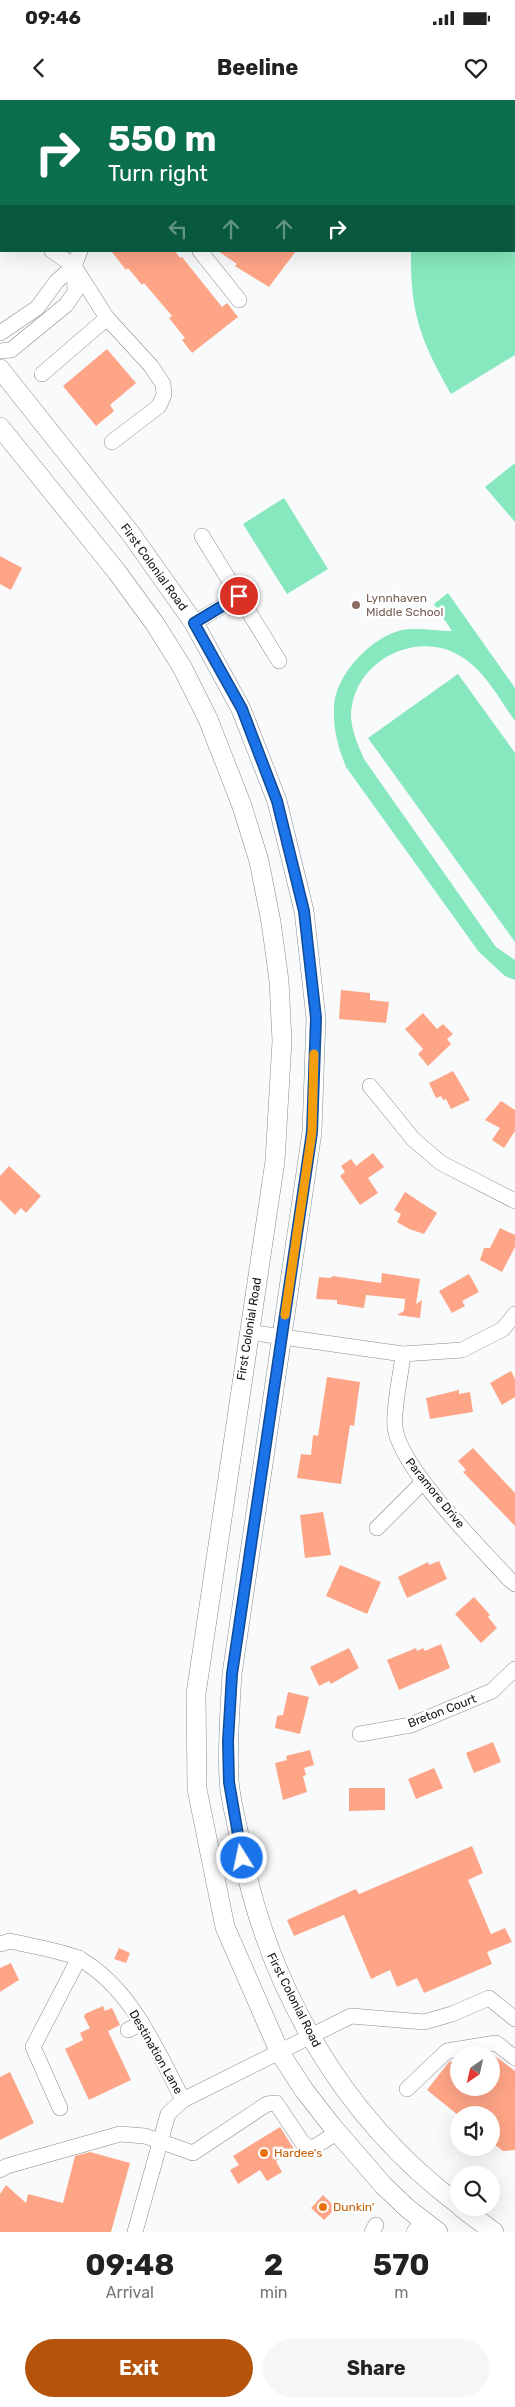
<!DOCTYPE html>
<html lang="en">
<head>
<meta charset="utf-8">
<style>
  body { margin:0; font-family:Rubik,sans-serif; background:#f6f6f6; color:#222; height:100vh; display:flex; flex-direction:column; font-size:19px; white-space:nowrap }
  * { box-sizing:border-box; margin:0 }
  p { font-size:16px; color:#767676 }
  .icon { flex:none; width:28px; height:28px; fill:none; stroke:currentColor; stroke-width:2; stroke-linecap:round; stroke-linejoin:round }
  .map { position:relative; height:2132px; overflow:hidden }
  .side { display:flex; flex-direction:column; background:#fff; flex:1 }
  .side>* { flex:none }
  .top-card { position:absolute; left:0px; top:0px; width:515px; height:152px; box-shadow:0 5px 20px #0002; background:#0b6e4f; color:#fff; overflow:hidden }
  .needle { width:32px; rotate:214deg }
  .tools { position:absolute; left:450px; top:1946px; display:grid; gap:10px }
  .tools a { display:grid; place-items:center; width:50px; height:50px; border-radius:50%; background:#fff; box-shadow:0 5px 20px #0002; font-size:25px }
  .pin { position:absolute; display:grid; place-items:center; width:42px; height:42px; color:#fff; margin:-21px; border:2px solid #fff; border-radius:50%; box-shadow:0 1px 5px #0007 }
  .me { position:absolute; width:55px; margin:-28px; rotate:350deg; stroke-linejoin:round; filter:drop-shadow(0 0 4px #0008) }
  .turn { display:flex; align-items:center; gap:18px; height:105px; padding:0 25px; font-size:22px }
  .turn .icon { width:65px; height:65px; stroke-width:2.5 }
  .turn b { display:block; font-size:35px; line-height:42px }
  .lanes { display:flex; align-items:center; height:48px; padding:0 25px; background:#0003; justify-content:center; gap:25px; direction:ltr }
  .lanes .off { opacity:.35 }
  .eta { display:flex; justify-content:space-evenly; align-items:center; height:85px; text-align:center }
  .eta b { font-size:30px; font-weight:700; line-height:35px }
  .primary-button { display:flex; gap:10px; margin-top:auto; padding:10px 25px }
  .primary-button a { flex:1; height:58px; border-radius:30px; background:#b45309; color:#fff; font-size:20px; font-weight:700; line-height:58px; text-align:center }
  .primary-button a+a { background:#f6f6f6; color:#222 }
  .status { display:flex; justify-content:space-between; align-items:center; height:35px; padding:0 25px; background:#fff; direction:ltr }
  .status svg { height:14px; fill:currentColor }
  header { display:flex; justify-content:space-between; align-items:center; height:65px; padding:0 25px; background:#fff; font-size:22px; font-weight:700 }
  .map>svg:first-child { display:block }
  .green { fill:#87e7be }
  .building { fill:#ffa587 }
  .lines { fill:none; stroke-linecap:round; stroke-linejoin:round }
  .minor-casing { stroke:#898b8c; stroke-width:16 }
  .major-casing { stroke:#898b8c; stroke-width:20 }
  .minor { stroke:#fff; stroke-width:15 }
  .major { stroke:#fff; stroke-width:19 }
  .route-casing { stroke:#114b97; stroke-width:12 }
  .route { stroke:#1a73e8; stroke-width:9 }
  .slow { stroke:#f59e0b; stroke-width:9 }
  .education-dot { fill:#8d6e63; stroke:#fff; stroke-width:2 }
  .food-dot { fill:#e8710a; stroke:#fff; stroke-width:2 }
  .labels { text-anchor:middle; stroke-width:5; stroke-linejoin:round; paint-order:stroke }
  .street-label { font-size:12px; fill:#151516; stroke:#fff }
  .education-label { font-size:12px; fill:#785e54; stroke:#fff; text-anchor:start }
  .food-label { font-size:12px; fill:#c56008; stroke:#fff; text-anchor:start }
</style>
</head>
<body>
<div class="status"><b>09:46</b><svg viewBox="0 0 49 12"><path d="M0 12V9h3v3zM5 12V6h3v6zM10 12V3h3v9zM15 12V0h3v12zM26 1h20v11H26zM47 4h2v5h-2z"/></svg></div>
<header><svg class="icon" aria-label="back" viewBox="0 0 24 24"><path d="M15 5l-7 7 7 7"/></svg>Beeline<svg class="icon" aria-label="heart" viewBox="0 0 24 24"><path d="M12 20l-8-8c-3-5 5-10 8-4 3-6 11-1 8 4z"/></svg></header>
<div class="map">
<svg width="515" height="2132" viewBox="0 0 515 2132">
  <rect width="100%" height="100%" fill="#f8fafb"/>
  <g class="green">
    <path d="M500 0H515V255L451 294C421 241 410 214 411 151H514V1Z"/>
    <polygon points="515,363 515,422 485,387"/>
    <polygon points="284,398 328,469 287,494 243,424"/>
    <path d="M448 493 515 588V621C500 600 485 571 462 557 420 530 361 557 352 605 348 624 357 642 364 659L496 847 515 860V880L505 876 479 852 346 667C338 647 333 629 334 607 335 575 371 537 402 530 417 527 437 531 452 531L434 504Z"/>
    <polygon points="458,574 515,653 515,842 368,638"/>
  </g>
  <g class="building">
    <polygon points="111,151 175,151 180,158 182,157 222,207 227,203 238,217 192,253 182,240 185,238 169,218 172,216 144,183 142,185 128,168 126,170"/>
    <polygon points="218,151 296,151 269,187 235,166 237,164"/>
    <polygon points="107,249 136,283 110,305 114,311 96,326 63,286"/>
    <polygon points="0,456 22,468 11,490 0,484"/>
    <polygon points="341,890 370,893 370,900 389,902 386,923 339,919"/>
    <polygon points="423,913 437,929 443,924 453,934 447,939 451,944 428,966 418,954 423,949 405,929"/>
    <polygon points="453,971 470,1000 451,1009 446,999 443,1000 441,996 436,998 429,983"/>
    <polygon points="501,1001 515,1010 515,1031 504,1048 492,1040 500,1028 485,1020"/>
    <polygon points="373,1053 384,1067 368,1078 378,1093 360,1105 340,1076 345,1072 341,1066 351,1059 356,1066"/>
    <polygon points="9,1066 41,1096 26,1113 21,1108 15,1115 0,1100 0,1076"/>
    <polygon points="405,1092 437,1113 424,1134 409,1129 397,1122 401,1114 394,1110"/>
    <polygon points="500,1128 515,1135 515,1147 502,1172 480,1160 484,1148 490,1148"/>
    <polygon points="382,1173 420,1179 416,1204 422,1200 420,1218 397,1215 404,1211 405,1199 366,1195 364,1208 337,1204 337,1200 316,1199 319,1177 330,1178 333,1176 381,1183"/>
    <polygon points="469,1174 479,1192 462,1201 465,1206 452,1213 439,1191"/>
    <polygon points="511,1271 515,1279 515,1297 502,1305 490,1283"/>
    <polygon points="327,1277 360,1282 354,1326 350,1325 341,1384 297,1378 301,1354 311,1355 313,1335 318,1336"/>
    <polygon points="459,1290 459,1294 470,1292 473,1312 430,1319 426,1298"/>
    <polygon points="473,1348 515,1393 515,1426 463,1372 466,1370 458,1361"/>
    <polygon points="323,1412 331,1455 305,1458 300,1415"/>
    <polygon points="439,1461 447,1479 407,1498 398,1477 428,1462 429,1465"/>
    <polygon points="340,1465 381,1482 367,1514 326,1496"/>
    <polygon points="474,1497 490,1515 488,1517 497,1528 481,1543 455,1514"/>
    <polygon points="441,1544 450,1568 399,1590 387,1560 416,1548 417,1551 423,1548 425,1551"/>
    <polygon points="349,1548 359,1568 331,1584 329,1581 319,1586 310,1567"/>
    <polygon points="288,1592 309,1597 300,1634 275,1628 277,1616 283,1615"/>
    <polygon points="493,1642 501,1662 474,1673 466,1653"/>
    <polygon points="310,1650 314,1665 304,1668 306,1675 303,1676 307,1692 283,1700 275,1663 287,1660 286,1656"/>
    <polygon points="434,1668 443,1688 416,1699 408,1679"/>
    <polygon points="349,1688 385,1688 385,1710 349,1711"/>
    <polygon points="472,1746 483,1773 468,1780 491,1834 505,1828 512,1842 487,1852 492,1864 424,1893 417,1878 397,1887 390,1870 371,1879 344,1815 294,1836 287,1820 356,1789 359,1794"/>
    <polygon points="119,1848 130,1853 126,1863 114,1859"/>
    <polygon points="11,1863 19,1880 0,1892 0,1868"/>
    <polygon points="103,1906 105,1911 112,1908 120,1925 108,1931 131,1980 89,2000 65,1949 83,1940 80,1933 90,1928 84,1917 85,1914"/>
    <polygon points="491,1953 515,1971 515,2050 503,2051 491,2042 491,2015 458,2015 427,1990 449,1962 459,1959 459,1988 491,1988"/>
    <polygon points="10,1972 34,2023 0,2040 0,1977"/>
    <polygon points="280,2027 294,2049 276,2061 282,2072 267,2081 260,2070 238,2084 230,2070 239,2065 233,2056"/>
    <polygon points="90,2052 130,2063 111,2132 0,2132 0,2094 6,2085 26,2103 28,2094 63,2103 75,2056"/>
    <polygon points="323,2095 336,2108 324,2120 311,2108"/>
  </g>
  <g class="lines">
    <g class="minor-casing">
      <g id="minor">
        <polyline points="107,0 107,1"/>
        <polyline points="331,1 331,0"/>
        <polyline points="52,151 74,166 107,218 151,266 163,284 164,295 159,306 112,342"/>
        <polyline points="200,151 239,200"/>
        <polyline points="0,233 37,208 57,181 74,166"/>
        <polyline points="0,251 11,250 66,205 75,192 74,166 80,151"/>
        <polyline points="42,274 107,218"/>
        <polyline points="202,436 279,561"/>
        <polyline points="194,523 239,496"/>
        <polyline points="370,986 413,1039 441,1063 515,1101"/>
        <polyline points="248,1232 403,1254 462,1250 503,1229 515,1214"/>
        <path d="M403 1254C401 1275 393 1308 395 1327 399 1367 480 1447 509 1479L515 1484"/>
        <polyline points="377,1428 423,1382"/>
        <polyline points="360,1634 411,1625 492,1591 515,1569"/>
        <path d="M0 1844 10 1841C26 1845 68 1852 80 1859 132 1889 156 1949 183 2000"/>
        <polyline points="128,1930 142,1923"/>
        <polyline points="407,1989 447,1951 496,1943 515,1958"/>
        <polyline points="60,2008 33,1947 79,1858"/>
        <polyline points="0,2070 7,2066 120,2034 145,2036 193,2053 267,2004 276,2003 302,2042 311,2049 338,2032"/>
        <polyline points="135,2132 168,2014 183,2000 351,1916 424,1922 452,1914 489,1898 515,1919"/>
        <polyline points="372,2132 376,2125"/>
        <polyline points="414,2132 423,2120"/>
      </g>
    </g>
    <g class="major-casing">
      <g id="major">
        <path d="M0 269 131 434 194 523 241 609 277 701 304 811 316 918 312 1032 232 1574C230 1609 227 1645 229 1680 230 1699 236 1718 239 1736 264 1881 340 2016 459 2105"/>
        <polyline points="0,327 117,472 155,524 182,567 208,619 242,706 259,761 271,822 279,881 282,941 275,1061 196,1594 197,1689 225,1827 280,1953 304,1990 332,2026 383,2085 407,2108 438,2132"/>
        <polyline points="462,2108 494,2132"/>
      </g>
    </g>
    <use href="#minor" class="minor"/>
    <use href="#major" class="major"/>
  </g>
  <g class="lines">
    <g class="route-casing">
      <polyline id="route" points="239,496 194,523 242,609 277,701 304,811 316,918 312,1032 232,1574 228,1641 229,1682 242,1758"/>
    </g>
    <use href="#route" class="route"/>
    <polyline class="slow" points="285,1215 312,1032 314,954"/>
  </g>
  <circle class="education-dot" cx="356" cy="505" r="5"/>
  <g class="food-dot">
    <circle cx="264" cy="2053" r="5"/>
    <circle cx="323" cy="2107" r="5"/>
  </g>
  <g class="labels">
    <g class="street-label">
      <text transform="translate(154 467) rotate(54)" y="4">First Colonial Road</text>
      <text transform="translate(249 1229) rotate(-81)" y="4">First Colonial Road</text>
      <text transform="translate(435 1393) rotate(51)" y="4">Paramore Drive</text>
      <text transform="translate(442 1611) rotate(-21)" y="4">Breton Court</text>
      <text transform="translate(294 1900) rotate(63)" y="4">First Colonial Road</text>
      <text transform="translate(156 1952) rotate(60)" y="4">Destination Lane</text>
    </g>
    <g class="education-label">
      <text x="366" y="502">Lynnhaven<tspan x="366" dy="14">Middle School</tspan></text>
    </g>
    <g class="food-label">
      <text x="274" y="2057">Hardee's</text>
      <text x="333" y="2111">Dunkin'</text>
    </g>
  </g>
</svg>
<div class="tools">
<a><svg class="needle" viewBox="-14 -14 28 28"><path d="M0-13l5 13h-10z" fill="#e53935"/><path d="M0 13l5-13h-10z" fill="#767676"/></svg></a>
<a><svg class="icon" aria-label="sound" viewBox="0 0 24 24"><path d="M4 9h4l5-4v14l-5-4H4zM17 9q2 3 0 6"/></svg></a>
<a><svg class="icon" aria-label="search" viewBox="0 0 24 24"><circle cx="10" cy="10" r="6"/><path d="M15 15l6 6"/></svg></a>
</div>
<div class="pin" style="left:239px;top:496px;background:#d93025"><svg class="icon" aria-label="arrive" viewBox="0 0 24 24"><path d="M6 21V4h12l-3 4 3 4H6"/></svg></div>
<svg class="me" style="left:242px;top:1758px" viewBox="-20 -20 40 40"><circle r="17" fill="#1a73e8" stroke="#fff" stroke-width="3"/><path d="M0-11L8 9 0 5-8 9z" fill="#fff"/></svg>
<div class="top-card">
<div class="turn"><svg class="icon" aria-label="right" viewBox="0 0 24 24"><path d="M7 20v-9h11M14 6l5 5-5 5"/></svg><div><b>550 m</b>Turn right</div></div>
<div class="lanes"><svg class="icon off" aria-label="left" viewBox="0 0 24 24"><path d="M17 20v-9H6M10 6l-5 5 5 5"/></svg><svg class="icon off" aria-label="ahead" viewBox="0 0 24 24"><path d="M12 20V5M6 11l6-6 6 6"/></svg><svg class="icon off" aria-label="ahead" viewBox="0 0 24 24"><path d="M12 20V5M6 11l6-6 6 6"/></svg><svg class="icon" aria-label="right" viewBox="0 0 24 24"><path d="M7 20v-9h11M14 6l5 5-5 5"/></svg></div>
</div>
</div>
<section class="side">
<div class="eta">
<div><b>09:48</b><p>Arrival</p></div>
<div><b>2</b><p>min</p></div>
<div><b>570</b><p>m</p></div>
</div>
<div class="primary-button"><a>Exit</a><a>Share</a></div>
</section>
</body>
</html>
